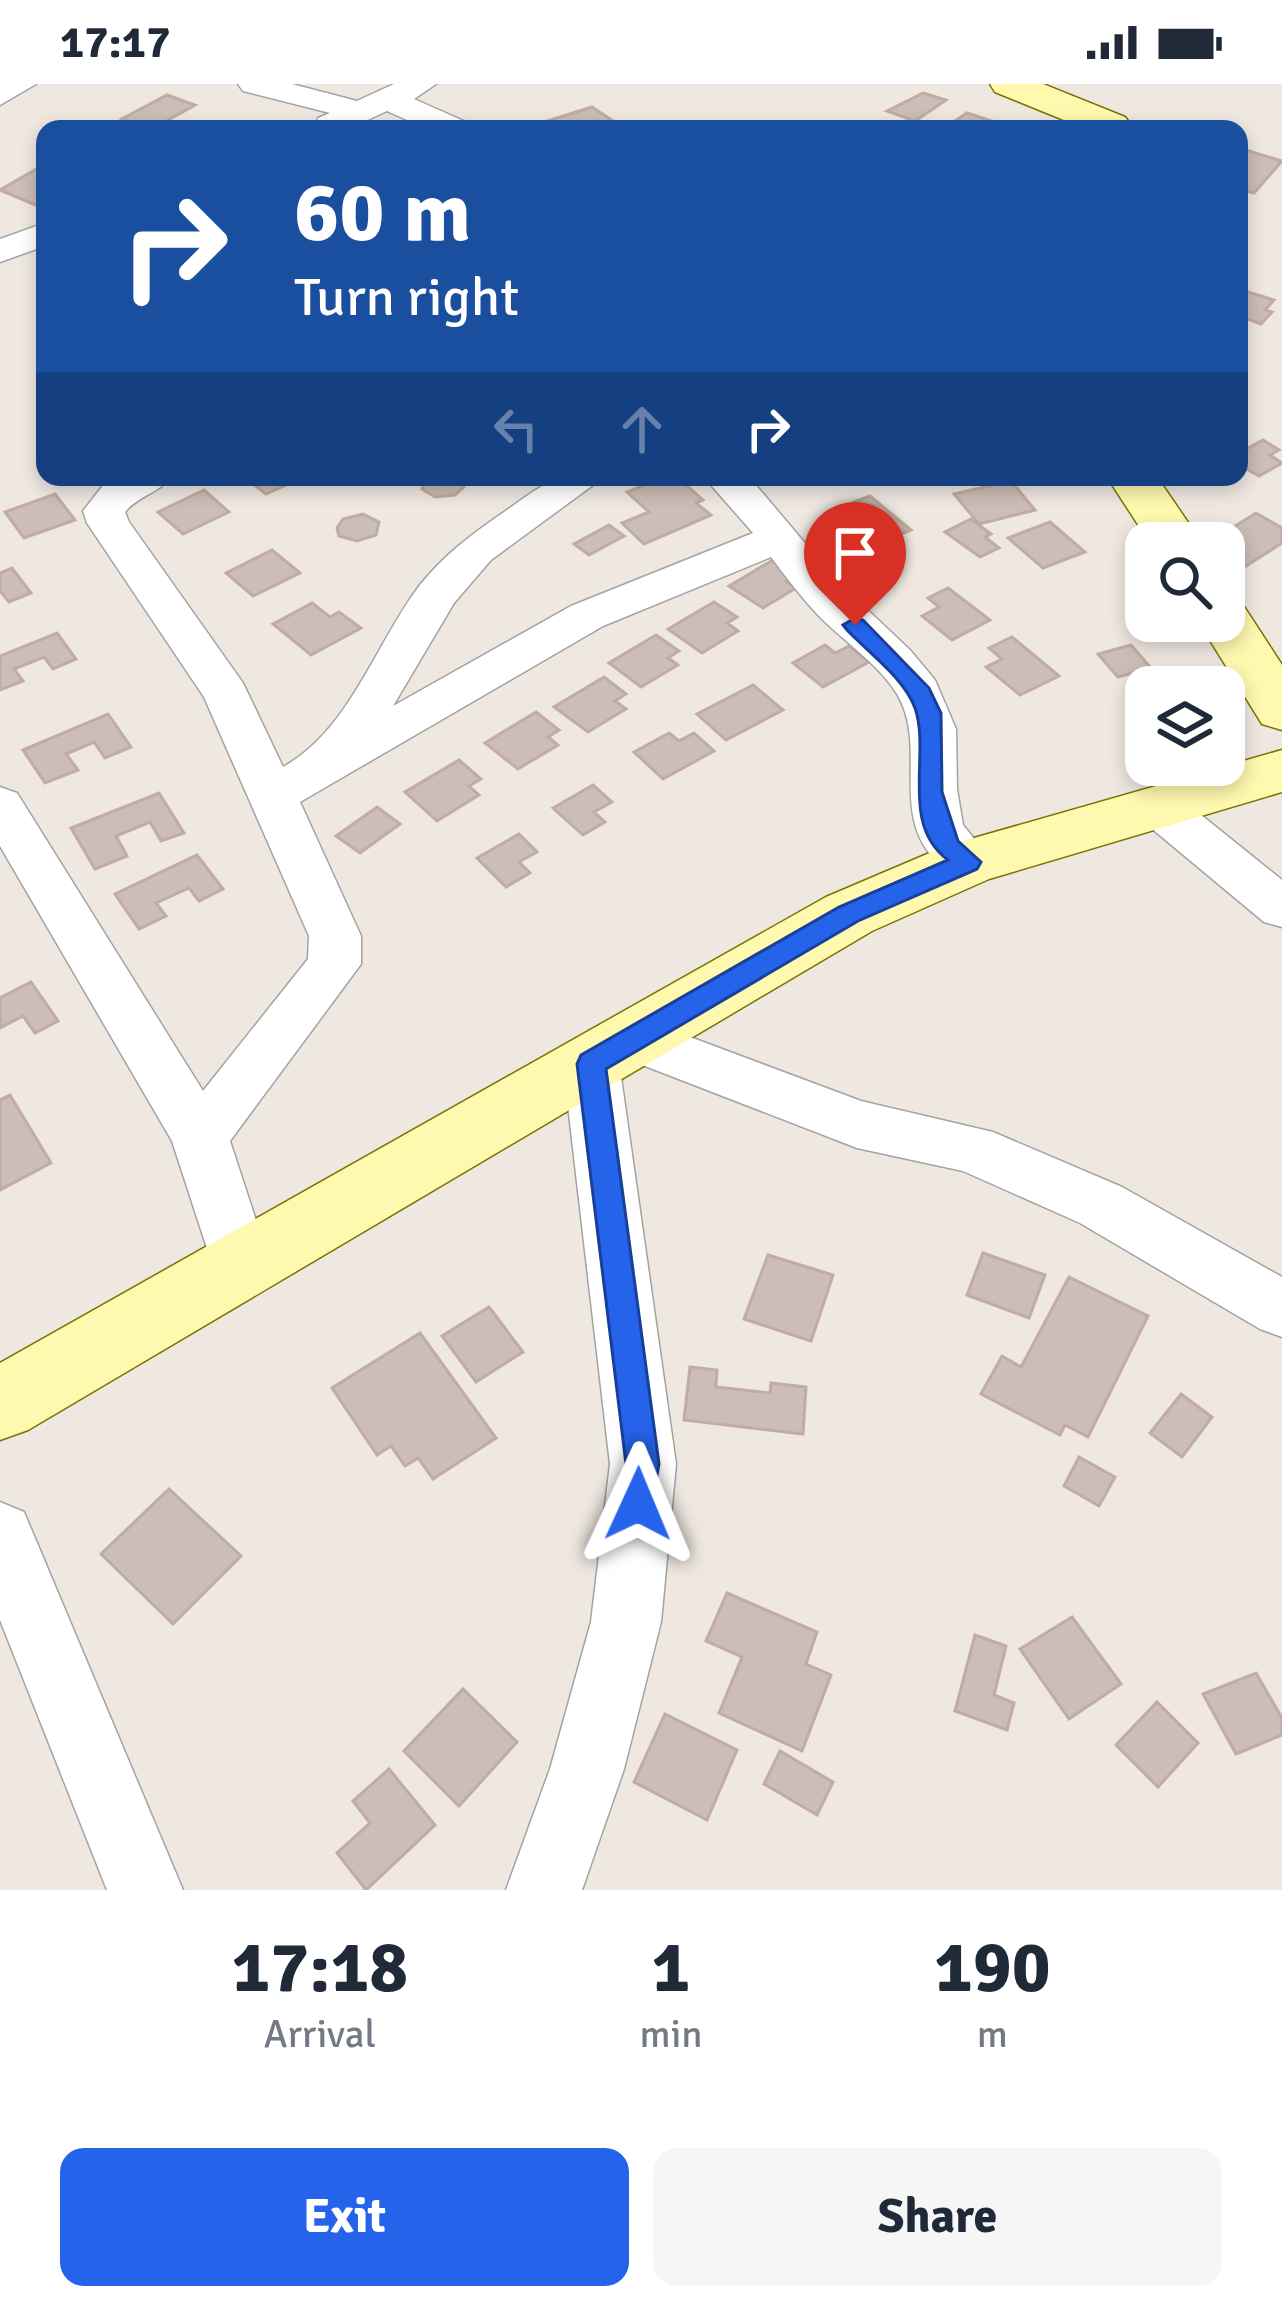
<!DOCTYPE html>
<html lang="en">
<head>
<meta charset="utf-8">
<style>
  body { margin:0; font-family:Signika,sans-serif; background:#f6f6f7; color:#1f2937; height:100vh; display:flex; flex-direction:column; font-size:45px; white-space:nowrap }
  * { box-sizing:border-box; margin:0 }
  p { font-size:39px; color:#747a83 }
  .icon { flex:none; width:66px; height:66px; fill:none; stroke:currentColor; stroke-width:2; stroke-linecap:round; stroke-linejoin:round }
  .map { position:relative; height:1806px; overflow:hidden }
  .panel { display:flex; flex-direction:column; background:#fff; flex:1 }
  .panel>* { flex:none }
  .guide { position:absolute; left:36px; top:36px; width:1212px; height:366px; border-radius:24px; box-shadow:0 6px 18px #0003; background:#1a4fa0; color:#fff; overflow:hidden }
  .controls { position:absolute; left:1125px; top:438px; display:grid; gap:24px }
  .controls a { display:grid; place-items:center; width:120px; height:120px; border-radius:24px; background:#fff; box-shadow:0 6px 18px #0003; font-size:60px }
  .pin { position:absolute; display:grid; place-items:center; width:102px; height:102px; color:#fff; margin:-123px -51px; border-radius:50% 50% 50% 0; rotate:-45deg; box-shadow:0 0 12px #0007 }
  .pin .icon { rotate:45deg }
  .me { position:absolute; width:132px; margin:-66px; rotate:1deg; stroke-linejoin:round; filter:drop-shadow(0 0 9px #0008) }
  .turn { display:flex; align-items:center; gap:42px; height:252px; padding:0 60px; font-size:54px }
  .turn .icon { width:156px; height:156px; stroke-width:2.5 }
  .turn b { display:block; font-size:84px; line-height:102px }
  .lanes { display:flex; align-items:center; height:114px; padding:0 60px; background:#0003; justify-content:center; gap:60px; direction:ltr }
  .lanes .off { opacity:.35 }
  .eta { display:flex; justify-content:space-evenly; align-items:center; height:204px; text-align:center }
  .eta b { font-size:72px; font-weight:800; line-height:84px }
  .button { display:flex; gap:24px; margin-top:auto; padding:24px 60px }
  .button a { flex:1; height:138px; border-radius:24px; background:#2563eb; color:#fff; font-size:48px; font-weight:800; line-height:138px; text-align:center }
  .button a+a { background:#f6f6f7; color:#1f2937 }
  .status { display:flex; justify-content:space-between; align-items:center; height:84px; padding:0 60px; background:#fff; direction:ltr }
  .status svg { height:33px; fill:currentColor }
  .map>svg:first-child { display:block }
  .building { fill:#cbbdb7; stroke:#c2aca2; stroke-width:3 }
  .lines { fill:none; stroke-linecap:round; stroke-linejoin:round }
  .street-casing { stroke:#a3a3a3; stroke-width:3 }
  .secondary-casing { stroke:#777400; stroke-width:3 }
  .street { fill:#fff; fill-rule:evenodd }
  .secondary { fill:#fff8af; fill-rule:evenodd }
  .route { fill:#2563eb; stroke:#184099; stroke-width:3 }
</style>
</head>
<body>
<div class="status"><b>17:17</b><svg viewBox="0 0 49 12"><path d="M0 12V9h3v3zM5 12V6h3v6zM10 12V3h3v9zM15 12V0h3v12zM26 1h20v11H26zM47 4h2v5h-2z"/></svg></div>
<div class="map">
<svg width="1282" height="1806" viewBox="0 0 1282 1806">
  <rect width="100%" height="100%" fill="#efe8e1"/>
  <g class="building">
    <polygon points="923,9 946,16 915,37 887,27"/>
    <polygon points="167,11 195,21 152,45 122,35"/>
    <polygon points="592,23 619,41 553,45 544,38"/>
    <polygon points="967,29 1007,42 943,45"/>
    <polygon points="1239,64 1282,77 1254,109 1239,105"/>
    <polygon points="45,80 45,118 38,122 0,106"/>
    <polygon points="1245,207 1274,216 1265,226 1272,228 1261,240 1239,232 1239,213"/>
    <polygon points="1263,356 1279,366 1270,371 1282,379 1259,392 1245,384 1239,387 1239,369"/>
    <polygon points="244,393 304,393 266,410"/>
    <polygon points="427,393 461,393 464,403 455,411 435,413 422,405"/>
    <polygon points="664,393 677,393 703,416 696,419 711,431 644,460 622,439 649,428 627,408"/>
    <polygon points="1011,397 1035,426 979,440 954,410"/>
    <polygon points="204,406 229,428 183,450 158,428"/>
    <polygon points="55,410 75,436 24,454 5,428"/>
    <polygon points="870,412 911,446 870,463 839,436 863,426 854,418"/>
    <polygon points="1256,429 1282,444 1282,459 1246,482 1224,469 1224,459 1208,459"/>
    <polygon points="363,430 379,438 376,451 357,457 339,452 337,444 343,435"/>
    <polygon points="971,435 991,450 985,453 999,464 980,473 945,448"/>
    <polygon points="1050,438 1085,468 1043,484 1008,454"/>
    <polygon points="609,441 624,452 589,471 574,460"/>
    <polygon points="272,466 300,489 253,512 226,489"/>
    <polygon points="773,476 796,491 786,497 796,504 763,524 729,502"/>
    <polygon points="12,484 31,509 9,518 0,507 0,489"/>
    <polygon points="948,504 990,536 952,556 922,532 939,523 928,514"/>
    <polygon points="714,518 737,533 727,539 738,547 702,569 668,545"/>
    <polygon points="312,519 330,533 339,528 361,544 311,571 273,540"/>
    <polygon points="57,549 76,575 53,585 44,573 14,585 23,597 0,606 0,572"/>
    <polygon points="656,551 679,567 668,574 678,581 641,603 609,579"/>
    <polygon points="1012,553 1059,592 1020,611 986,583 1002,575 989,564"/>
    <polygon points="825,561 835,569 849,562 869,578 823,603 793,579"/>
    <polygon points="1131,561 1151,584 1118,593 1098,570"/>
    <polygon points="604,593 626,610 615,617 626,625 588,648 554,623"/>
    <polygon points="753,601 783,626 726,656 697,630"/>
    <polygon points="536,628 559,646 548,653 558,661 518,685 485,659"/>
    <polygon points="108,630 131,663 105,674 94,658 66,670 78,686 45,699 23,666"/>
    <polygon points="669,649 679,657 694,649 714,667 663,695 634,668"/>
    <polygon points="459,676 481,695 469,702 479,711 437,737 405,708"/>
    <polygon points="593,701 612,718 594,728 605,738 583,751 553,724"/>
    <polygon points="159,709 184,749 161,757 150,738 116,752 127,772 95,785 71,744"/>
    <polygon points="377,723 400,740 360,769 336,752"/>
    <polygon points="519,750 537,768 519,778 530,789 506,803 477,774"/>
    <polygon points="197,771 223,805 199,817 189,804 156,819 166,832 139,845 115,810"/>
    <polygon points="31,898 58,937 35,949 23,932 0,944 0,914"/>
    <polygon points="10,1011 51,1079 0,1106 0,1016"/>
    <polygon points="983,1169 1045,1191 1029,1234 967,1211"/>
    <polygon points="768,1171 833,1191 811,1257 744,1235"/>
    <polygon points="1069,1193 1148,1232 1088,1353 1065,1341 1060,1351 981,1310 1002,1272 1021,1283"/>
    <polygon points="489,1223 523,1268 476,1298 442,1252"/>
    <polygon points="420,1249 496,1354 433,1395 418,1374 405,1382 391,1362 377,1371 332,1304"/>
    <polygon points="690,1283 717,1286 716,1303 770,1309 771,1299 806,1303 803,1350 684,1336"/>
    <polygon points="1181,1310 1212,1333 1182,1373 1150,1349"/>
    <polygon points="1079,1373 1115,1393 1099,1422 1064,1402"/>
    <polygon points="169,1405 241,1472 173,1540 101,1470"/>
    <polygon points="727,1509 817,1548 806,1580 831,1591 802,1667 719,1629 742,1573 706,1557"/>
    <polygon points="1072,1533 1121,1600 1069,1635 1020,1565"/>
    <polygon points="975,1551 1006,1562 994,1611 1014,1619 1007,1646 955,1627"/>
    <polygon points="1256,1589 1282,1634 1282,1651 1236,1670 1203,1610"/>
    <polygon points="463,1605 517,1658 459,1722 404,1667"/>
    <polygon points="1157,1618 1198,1659 1158,1703 1116,1661"/>
    <polygon points="665,1630 737,1666 707,1736 634,1698"/>
    <polygon points="780,1667 833,1698 817,1731 764,1700"/>
    <polygon points="389,1685 435,1741 366,1806 337,1769 370,1739 353,1717"/>
  </g>
  <g class="lines">
    <g class="street-casing">
      <g id="street">
        <polygon points="0,0 36,0 0,21"/>
        <polygon points="238,0 292,0 357,17 394,0 436,0 414,15 466,38 470,45 427,45 387,27 348,45 316,45 318,34 330,29 243,7"/>
        <polygon points="45,139 45,162 0,178 0,155"/>
        <path d="M118 393H171C159 409 138 412 125 428L129 438 243 599 283 683C350 646 375 560 420 501 444 471 472 450 504 428 549 397 547 393 604 393L491 476 454 519 393 622 571 522 753 449 704 393H749L837 497 910 566 935 596 956 645 957 705 963 741 993 778 986 791C964 798 953 795 937 778 888 729 929 664 897 610 878 579 843 557 818 531 801 513 786 493 771 473L603 542 300 718 361 852V880L230 1057 271 1182 263 1201 241 1209 219 1201 172 1057 0 762V703L17 709 203 1007 308 875 309 852 204 613 87 439 83 427 105 399Z"/>
        <polygon points="1157,704 1175,710 1282,796 1282,843 1264,838 1139,734 1132,722 1139,710"/>
        <polygon points="634,932 861,1017 993,1048 1122,1103 1282,1193 1282,1253 1260,1245 1080,1139 963,1087 857,1064 614,970 606,954 614,938"/>
        <polygon points="591,957 611,963 619,979 676,1380 661,1538 624,1685 582,1806 506,1806 550,1685 591,1538 610,1380 563,979 571,963"/>
        <polygon points="0,1418 24,1428 183,1806 107,1806 0,1536"/>
      </g>
    </g>
    <g class="secondary-casing">
      <g id="secondary">
        <polygon points="990,0 1043,0 1125,33 1131,41 1128,45 1086,45 995,8"/>
        <polygon points="1107,393 1157,393 1202,459 1150,459"/>
        <polygon points="1224,516 1243,521 1282,581 1282,646 1262,640 1198,537 1224,537"/>
        <polygon points="1282,666 1282,708 989,795 872,847 28,1346 0,1356 0,1279 826,813 946,762"/>
      </g>
    </g>
    <use href="#street" class="street"/>
    <use href="#secondary" class="secondary"/>
  </g>
  <path class="route" d="M855 534 863 536 929 604 941 629 942 708 958 757 981 778 977 785 858 837 606 985 659 1380 650 1431 638 1436 626 1431 622 1420 626 1380 577 980 581 971 839 823 948 776C899 740 931 670 915 624 904 594 869 569 847 546L843 541Z"/>
</svg>
<div class="controls">
<a><svg class="icon" aria-label="search" viewBox="0 0 24 24"><circle cx="10" cy="10" r="6"/><path d="M15 15l6 6"/></svg></a>
<a><svg class="icon" aria-label="layers" viewBox="0 0 24 24"><path d="M12 4l9 5-9 5-9-5zM3 14l9 5 9-5"/></svg></a>
</div>
<div class="pin" style="left:855px;top:541px;background:#d93025"><svg class="icon" aria-label="arrive" viewBox="0 0 24 24"><path d="M6 21V4h12l-3 4 3 4H6"/></svg></div>
<svg class="me" style="left:638px;top:1420px" viewBox="-20 -20 40 40"><path d="M0-17L14 15 0 8-14 15z" fill="#2563eb" stroke="#fff" stroke-width="4"/></svg>
<div class="guide">
<div class="turn"><svg class="icon" aria-label="right" viewBox="0 0 24 24"><path d="M7 20v-9h11M14 6l5 5-5 5"/></svg><div><b>60 m</b>Turn right</div></div>
<div class="lanes"><svg class="icon off" aria-label="left" viewBox="0 0 24 24"><path d="M17 20v-9H6M10 6l-5 5 5 5"/></svg><svg class="icon off" aria-label="ahead" viewBox="0 0 24 24"><path d="M12 20V5M6 11l6-6 6 6"/></svg><svg class="icon" aria-label="right" viewBox="0 0 24 24"><path d="M7 20v-9h11M14 6l5 5-5 5"/></svg></div>
</div>
</div>
<section class="panel">
<div class="eta">
<div><b>17:18</b><p>Arrival</p></div>
<div><b>1</b><p>min</p></div>
<div><b>190</b><p>m</p></div>
</div>
<div class="button"><a>Exit</a><a>Share</a></div>
</section>
</body>
</html>
